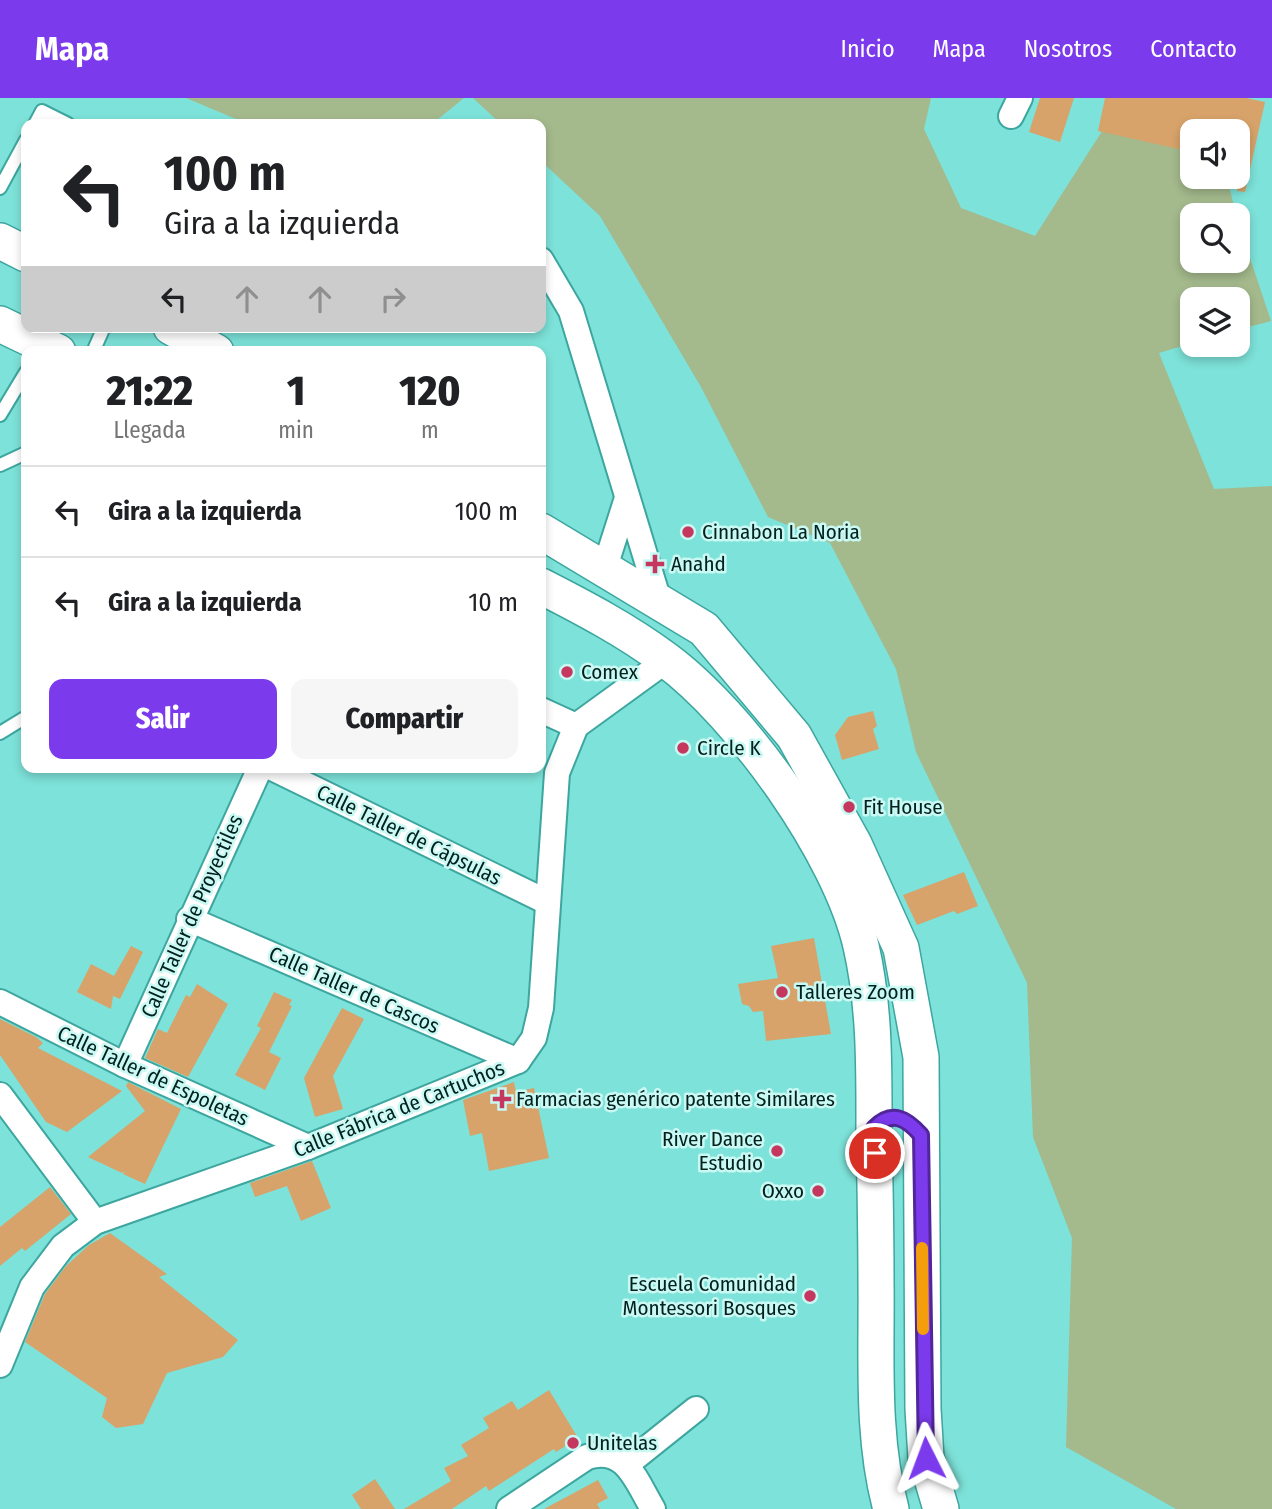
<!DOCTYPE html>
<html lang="es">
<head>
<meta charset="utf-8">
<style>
  body { margin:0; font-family:"Fira Sans Condensed",sans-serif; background:#f6f6f6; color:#202124; height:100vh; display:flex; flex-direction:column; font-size:26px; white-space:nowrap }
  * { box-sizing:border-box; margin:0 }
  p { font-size:23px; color:#757577 }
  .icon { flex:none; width:38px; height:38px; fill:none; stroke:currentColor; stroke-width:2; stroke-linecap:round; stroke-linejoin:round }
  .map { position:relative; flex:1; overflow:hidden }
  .details { position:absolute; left:21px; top:248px; width:525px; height:427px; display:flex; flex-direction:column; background:#fff; border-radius:14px; box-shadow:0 4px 10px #0003 }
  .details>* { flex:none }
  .guide { position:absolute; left:21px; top:21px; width:525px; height:214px; border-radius:14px; box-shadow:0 4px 10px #0003; background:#fff; color:#202124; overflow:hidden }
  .controls { position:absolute; left:1180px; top:21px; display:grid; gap:14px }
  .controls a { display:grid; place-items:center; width:70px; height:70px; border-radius:14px; background:#fff; box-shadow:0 4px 10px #0003; font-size:35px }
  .pin { position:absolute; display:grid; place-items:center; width:60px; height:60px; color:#fff; margin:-30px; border:4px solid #fff; border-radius:50%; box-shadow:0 2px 7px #0007 }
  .me { position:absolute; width:77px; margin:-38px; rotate:357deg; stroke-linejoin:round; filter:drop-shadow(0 0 5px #0008) }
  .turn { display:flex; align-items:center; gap:24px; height:147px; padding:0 28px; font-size:32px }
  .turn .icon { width:91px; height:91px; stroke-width:2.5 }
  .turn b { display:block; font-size:49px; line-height:60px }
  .lanes { display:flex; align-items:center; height:66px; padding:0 28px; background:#0003; justify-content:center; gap:35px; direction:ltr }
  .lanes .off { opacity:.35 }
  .eta { display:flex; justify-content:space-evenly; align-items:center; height:119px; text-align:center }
  .eta b { font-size:42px; font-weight:800; line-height:49px }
  .cta { display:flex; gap:14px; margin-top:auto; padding:14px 28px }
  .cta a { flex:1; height:80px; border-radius:14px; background:#7c3aed; color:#fff; font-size:28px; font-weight:800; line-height:80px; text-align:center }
  .cta a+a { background:#f6f6f6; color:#202124 }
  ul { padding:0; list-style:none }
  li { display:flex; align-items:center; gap:21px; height:91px; padding:0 28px; border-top:2px solid #e0e0e0 }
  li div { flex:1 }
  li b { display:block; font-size:26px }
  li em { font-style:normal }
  header { display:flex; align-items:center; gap:42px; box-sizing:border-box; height:98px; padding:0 35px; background:#7c3aed; color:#fff }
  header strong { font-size:33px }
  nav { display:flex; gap:38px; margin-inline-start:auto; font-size:24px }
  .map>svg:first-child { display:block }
  .green { fill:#a4b98c }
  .building { fill:#d7a36a }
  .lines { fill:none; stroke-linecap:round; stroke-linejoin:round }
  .service-casing { stroke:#3da69f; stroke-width:16 }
  .minor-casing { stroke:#3da69f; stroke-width:28 }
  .secondary-casing { stroke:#3da69f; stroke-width:38 }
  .service { stroke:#fff; stroke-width:12 }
  .minor { stroke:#fff; stroke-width:24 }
  .secondary { stroke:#fff; stroke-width:35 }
  .route-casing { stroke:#51269a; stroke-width:18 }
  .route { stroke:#7c3aed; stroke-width:12 }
  .slow { stroke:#f59e0b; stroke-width:12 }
  .poi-dot { fill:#c63760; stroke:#caf9f4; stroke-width:2.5 }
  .labels { text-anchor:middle; stroke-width:5; stroke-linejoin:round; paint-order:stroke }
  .poi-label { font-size:21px; fill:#00211e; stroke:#caf9f4; text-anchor:start }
  .street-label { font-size:21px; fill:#00211e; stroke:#caf9f4 }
</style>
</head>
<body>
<header>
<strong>Mapa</strong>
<nav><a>Inicio</a><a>Mapa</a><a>Nosotros</a><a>Contacto</a></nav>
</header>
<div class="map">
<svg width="1272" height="1411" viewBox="0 0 1272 1411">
  <rect width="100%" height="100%" fill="#7de2d9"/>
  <g class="green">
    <polygon points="186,0 464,0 432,26 248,26"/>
    <polygon points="473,0 931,0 924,31 961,110 1035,138 1115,13 1213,21 1216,33 1192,33 1192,79 1227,79 1236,117 1192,117 1192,163 1237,163 1237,121 1271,223 1237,232 1237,201 1192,201 1192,245 1159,255 1214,391 1272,388 1272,1411 1176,1411 1066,1349 1072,1140 1033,1039 1027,885 916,654 896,571 830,445 768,419 701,289 600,118 541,63 541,26 501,26"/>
  </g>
  <g class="building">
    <polygon points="1040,0 1074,0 1060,44 1029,34"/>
    <polygon points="1105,0 1246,0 1265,4 1245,94 1237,93 1237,33 1192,33 1192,54 1098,33"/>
    <polygon points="873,613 877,628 873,631 879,651 842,662 835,637 848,619"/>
    <polygon points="964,774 978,808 957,816 954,813 917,827 903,797"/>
    <polygon points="814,840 831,936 766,943 763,913 753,914 749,908 742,906 738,886 778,880 771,848"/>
    <polygon points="131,848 143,854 120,901 113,898 111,911 77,894 91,866 114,878"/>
    <polygon points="197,886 228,906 188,979 145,960 158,931 167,935 186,897 190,899"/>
    <polygon points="274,894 292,902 289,907 292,908 269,954 281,960 265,992 235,977 261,930 257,928"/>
    <polygon points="342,910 364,921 333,978 343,1011 315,1019 304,980"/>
    <polygon points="0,921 36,939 43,945 38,950 122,993 67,1034 46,1024 0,957"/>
    <polygon points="128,984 181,1011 145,1086 123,1076 125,1073 122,1075 88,1059 145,1013 126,988"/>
    <polygon points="514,984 516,994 534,990 549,1060 489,1073 482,1035 470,1038 463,1002"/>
    <polygon points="312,1063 331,1110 301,1123 287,1088 255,1099 250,1085"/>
    <polygon points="50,1089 71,1116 25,1153 22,1150 0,1168 0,1129"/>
    <polygon points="110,1135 167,1176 159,1179 238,1242 223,1259 167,1275 143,1326 116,1330 102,1319 107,1300 25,1244 45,1196 66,1168 89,1147"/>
    <polygon points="549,1292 578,1340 556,1354 554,1351 489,1393 486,1388 452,1411 404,1411 451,1383 444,1370 468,1358 461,1347 489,1330 483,1320 512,1303 518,1312"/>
    <polygon points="375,1381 395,1411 361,1411 352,1397"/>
    <polygon points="598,1382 608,1400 597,1406 600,1411 544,1411"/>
  </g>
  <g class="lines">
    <g class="service-casing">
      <g id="service">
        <polyline points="35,26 42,13 68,26"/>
        <polyline points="0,90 26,42"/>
        <polyline points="93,254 104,229"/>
        <polyline points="0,317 26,274"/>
        <polyline points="0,367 26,355"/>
        <polyline points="0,635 26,619"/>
      </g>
    </g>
    <g class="minor-casing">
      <g id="minor">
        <polyline points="1011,18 1020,0"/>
        <polyline points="541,162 571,213 659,503"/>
        <polyline points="605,469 627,400"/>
        <polyline points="541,612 576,628"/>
        <polyline points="272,670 547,804"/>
        <polyline points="189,821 518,963"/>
        <polyline points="0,904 125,967 308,1049"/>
        <polyline points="125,967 260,670"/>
        <polyline points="0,997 95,1124"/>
        <polyline points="0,1267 32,1189 63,1148 95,1124 308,1049 518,963 534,940 541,910 557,675 576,628 667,562"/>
        <polyline points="626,1367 696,1311"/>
        <path d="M509 1411 587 1359C626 1347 636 1383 653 1411"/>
      </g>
    </g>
    <g class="secondary-casing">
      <g id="secondary">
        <polyline points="0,143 26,156"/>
        <polyline points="0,226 58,254"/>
        <polyline points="171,229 216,254"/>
        <polyline points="541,433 704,531 794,638 854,746 901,850 921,959 923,1311 926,1360 941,1411"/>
        <path d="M541 488C584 510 626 532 665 561 741 617 840 755 861 848 875 909 874 971 874 1033 875 1083 876 1133 876 1183 877 1258 871 1338 891 1411"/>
      </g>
    </g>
    <use href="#service" class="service"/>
    <use href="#minor" class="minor"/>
    <use href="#secondary" class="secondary"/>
  </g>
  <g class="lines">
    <g class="route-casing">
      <path id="route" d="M875 1055 874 1030C892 1012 906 1020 921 1037L926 1360"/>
    </g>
    <use href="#route" class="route"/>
    <polyline class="slow" points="922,1150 923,1231"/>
  </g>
  <g class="poi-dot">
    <circle cx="688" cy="434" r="7"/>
    <path d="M651.5 455.5h7v7h7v7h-7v7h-7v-7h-7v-7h7z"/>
    <circle cx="567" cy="574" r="7"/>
    <circle cx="683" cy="650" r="7"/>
    <circle cx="849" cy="709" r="7"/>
    <circle cx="782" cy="894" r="7"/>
    <path d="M498.5 990.5h7v7h7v7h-7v7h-7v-7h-7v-7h7z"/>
    <circle cx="777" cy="1053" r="7"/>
    <circle cx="818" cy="1093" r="7"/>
    <circle cx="810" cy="1198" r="7"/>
    <circle cx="573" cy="1345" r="7"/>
  </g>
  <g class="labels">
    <g class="poi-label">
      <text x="702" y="441">Cinnabon La Noria</text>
      <text x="671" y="473">Anahd</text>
      <text x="581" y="581">Comex</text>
      <text x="697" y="657">Circle K</text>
      <text x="863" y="716">Fit House</text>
      <text x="796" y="901">Talleres Zoom</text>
      <text x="516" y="1008">Farmacias genérico patente Similares</text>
      <text x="763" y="1048" text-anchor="end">River Dance<tspan x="763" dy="24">Estudio</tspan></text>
      <text x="804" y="1100" text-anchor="end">Oxxo</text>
      <text x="796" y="1193" text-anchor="end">Escuela Comunidad<tspan x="796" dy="24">Montessori Bosques</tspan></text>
      <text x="587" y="1352">Unitelas</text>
    </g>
    <g class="street-label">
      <text transform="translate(409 737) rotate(26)" y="7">Calle Taller de Cápsulas</text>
      <text transform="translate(192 818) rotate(-66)" y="7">Calle Taller de Proyectiles</text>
      <text transform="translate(354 892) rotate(24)" y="7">Calle Taller de Cascos</text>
      <text transform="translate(153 978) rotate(25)" y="7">Calle Taller de Espoletas</text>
      <text transform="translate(399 1011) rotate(-22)" y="7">Calle Fábrica de Cartuchos</text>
    </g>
  </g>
</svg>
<div class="controls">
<a><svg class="icon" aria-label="sound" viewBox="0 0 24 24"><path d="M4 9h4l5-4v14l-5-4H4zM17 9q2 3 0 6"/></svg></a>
<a><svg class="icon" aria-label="search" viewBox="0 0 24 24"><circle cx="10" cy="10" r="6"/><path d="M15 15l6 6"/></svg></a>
<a><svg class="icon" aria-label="layers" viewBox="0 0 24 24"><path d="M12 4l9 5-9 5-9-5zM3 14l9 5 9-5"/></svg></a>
</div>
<div class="pin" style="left:875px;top:1055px;background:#d93025"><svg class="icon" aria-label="arrive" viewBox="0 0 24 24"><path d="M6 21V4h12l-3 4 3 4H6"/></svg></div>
<svg class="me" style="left:926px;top:1360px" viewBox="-20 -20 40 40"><path d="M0-17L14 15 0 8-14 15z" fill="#7c3aed" stroke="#fff" stroke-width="4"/></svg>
<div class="guide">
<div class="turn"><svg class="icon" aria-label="left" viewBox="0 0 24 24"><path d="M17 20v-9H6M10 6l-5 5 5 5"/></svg><div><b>100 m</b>Gira a la izquierda</div></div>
<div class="lanes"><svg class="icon" aria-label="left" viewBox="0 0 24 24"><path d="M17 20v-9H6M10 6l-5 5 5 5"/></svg><svg class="icon off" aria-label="ahead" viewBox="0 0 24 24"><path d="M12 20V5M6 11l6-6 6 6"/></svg><svg class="icon off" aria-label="ahead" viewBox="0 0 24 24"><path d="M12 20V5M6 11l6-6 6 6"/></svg><svg class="icon off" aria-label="right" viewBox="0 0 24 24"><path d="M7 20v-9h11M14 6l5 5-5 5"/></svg></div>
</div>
<section class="details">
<div class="eta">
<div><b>21:22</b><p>Llegada</p></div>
<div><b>1</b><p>min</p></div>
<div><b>120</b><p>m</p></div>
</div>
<ul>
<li><svg class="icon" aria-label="left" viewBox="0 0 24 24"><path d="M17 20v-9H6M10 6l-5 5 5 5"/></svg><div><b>Gira a la izquierda</b></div><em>100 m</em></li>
<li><svg class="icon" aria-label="left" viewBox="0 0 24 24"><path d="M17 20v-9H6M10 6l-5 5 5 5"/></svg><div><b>Gira a la izquierda</b></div><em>10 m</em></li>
</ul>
<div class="cta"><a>Salir</a><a>Compartir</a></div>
</section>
</div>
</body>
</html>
